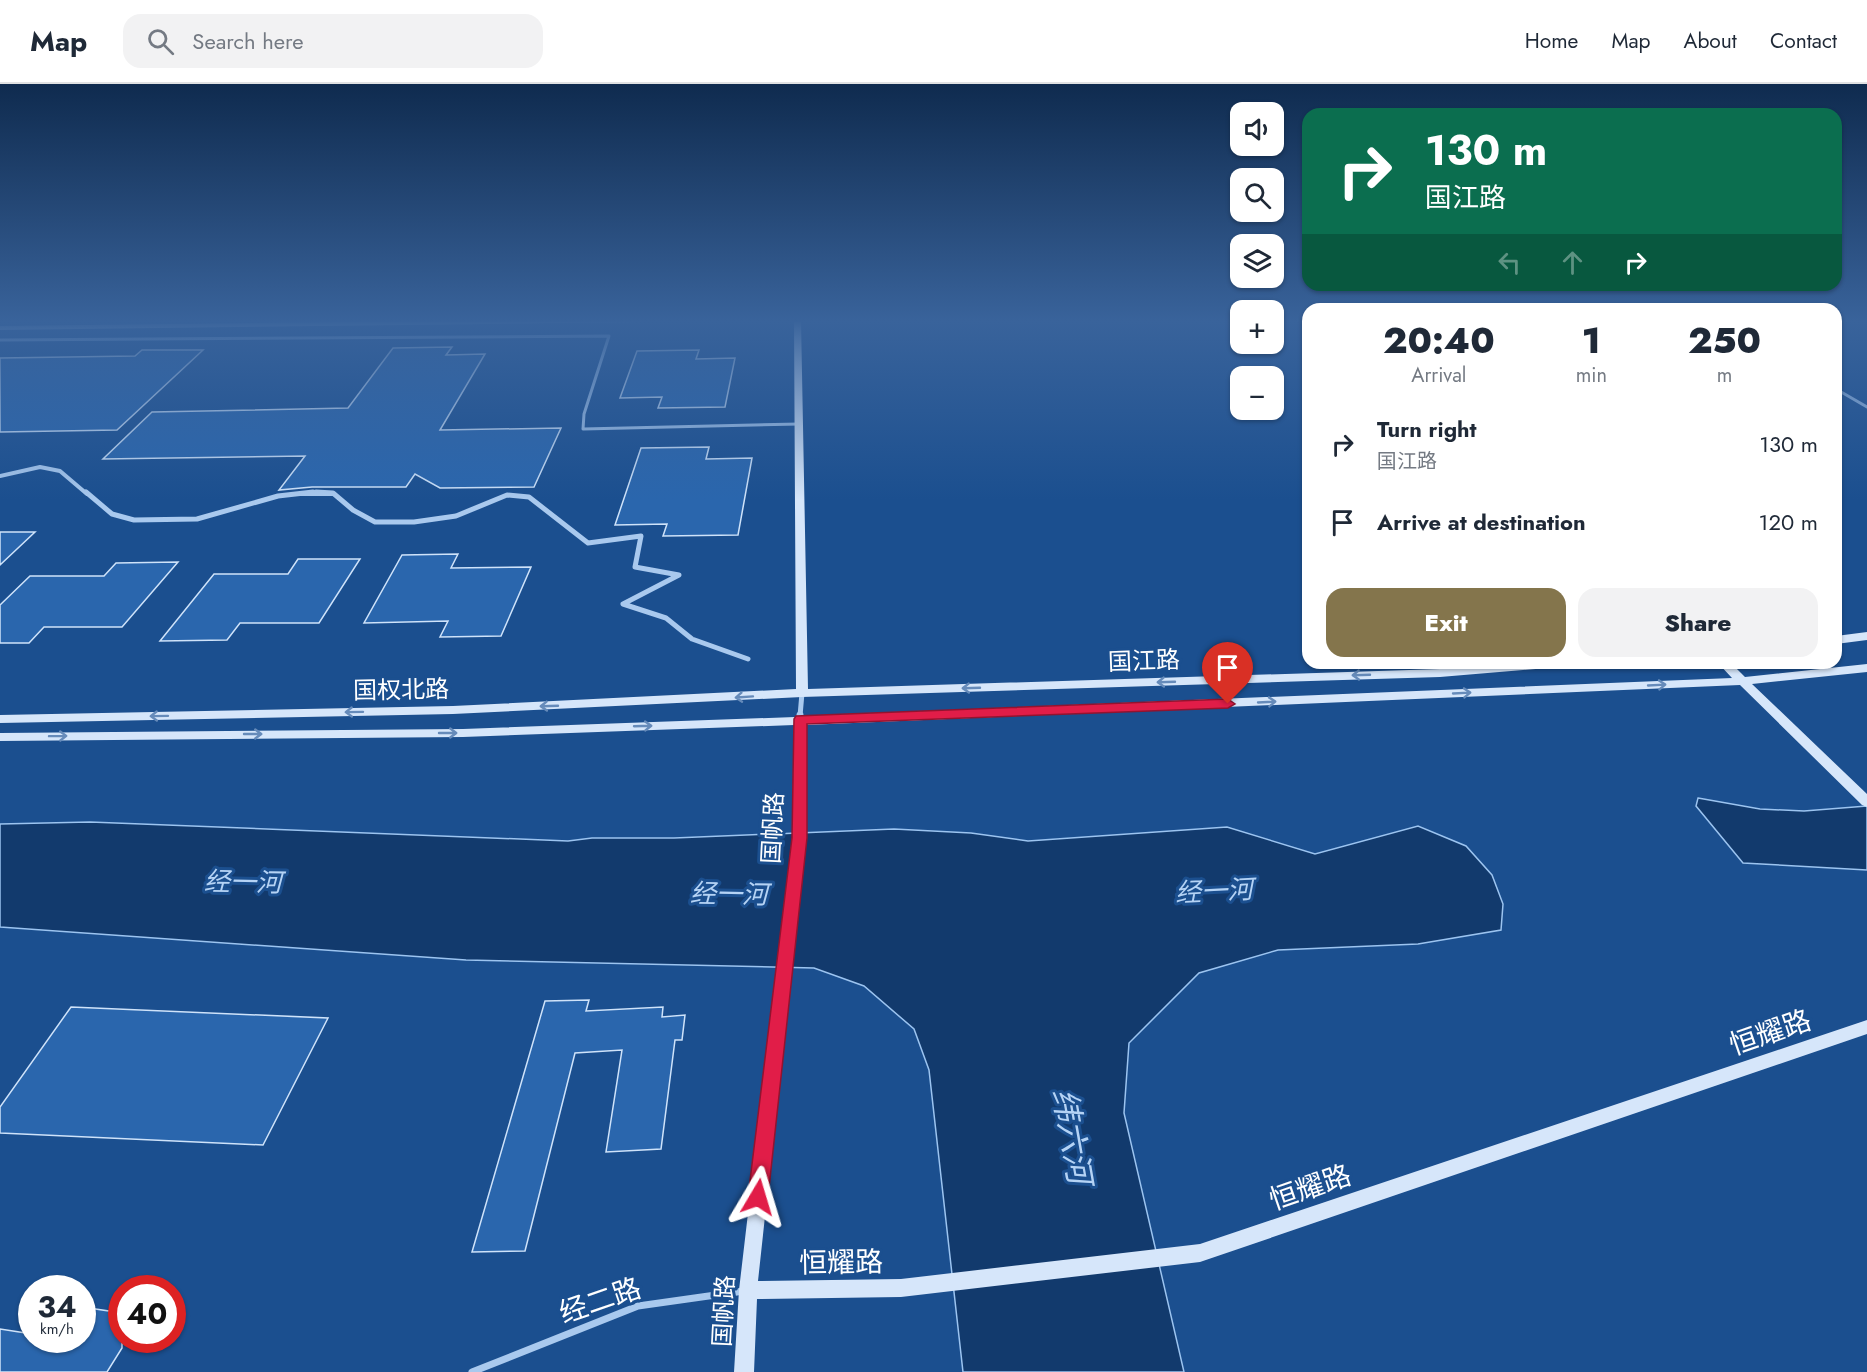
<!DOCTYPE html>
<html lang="en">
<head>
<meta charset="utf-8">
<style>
  body { margin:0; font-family:Jost,"Noto Sans SC",sans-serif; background:#f2f2f3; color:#1f2937; height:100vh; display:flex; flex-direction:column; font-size:22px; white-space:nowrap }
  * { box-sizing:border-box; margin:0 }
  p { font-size:20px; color:#747a83 }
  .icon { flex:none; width:33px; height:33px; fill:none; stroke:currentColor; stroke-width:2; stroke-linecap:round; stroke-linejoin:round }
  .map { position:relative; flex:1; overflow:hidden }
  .panel { position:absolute; left:1302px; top:219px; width:540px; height:366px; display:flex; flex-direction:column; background:#fff; border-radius:18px; box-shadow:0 2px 4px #0004 }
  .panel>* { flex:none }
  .banner { position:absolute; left:1302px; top:24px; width:540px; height:183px; border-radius:18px; box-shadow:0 2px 4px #0004; background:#0b6e4f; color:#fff; overflow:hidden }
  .controls { position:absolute; left:1230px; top:18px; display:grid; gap:12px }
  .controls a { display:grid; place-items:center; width:54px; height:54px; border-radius:12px; background:#fff; box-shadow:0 2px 4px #0004; font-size:30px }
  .speed { position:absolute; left:18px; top:1191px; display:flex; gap:12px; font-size:30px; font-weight:700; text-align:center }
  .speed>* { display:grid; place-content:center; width:78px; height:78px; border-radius:50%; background:#fff; box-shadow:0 2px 4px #0004; line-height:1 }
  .speed small { font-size:15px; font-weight:400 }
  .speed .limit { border:9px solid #d22; background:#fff; color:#111 }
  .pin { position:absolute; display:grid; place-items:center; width:51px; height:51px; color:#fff; margin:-62px -26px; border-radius:50% 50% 50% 0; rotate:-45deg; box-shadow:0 0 6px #0007 }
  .pin .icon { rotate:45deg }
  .me { position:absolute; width:66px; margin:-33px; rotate:7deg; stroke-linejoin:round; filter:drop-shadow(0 0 4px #0008) }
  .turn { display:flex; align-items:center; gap:21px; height:126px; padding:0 24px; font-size:27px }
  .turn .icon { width:78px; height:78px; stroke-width:2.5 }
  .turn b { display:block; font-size:42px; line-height:51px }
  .lanes { display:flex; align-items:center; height:57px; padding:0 24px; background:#0003; justify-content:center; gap:30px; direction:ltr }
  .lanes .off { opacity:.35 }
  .eta { display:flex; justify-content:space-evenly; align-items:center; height:102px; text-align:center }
  .eta b { font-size:36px; font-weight:800; line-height:42px }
  .cta { display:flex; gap:12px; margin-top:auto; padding:12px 24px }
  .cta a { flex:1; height:69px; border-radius:18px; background:#84754c; color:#fff; font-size:24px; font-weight:800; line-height:69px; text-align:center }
  .cta a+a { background:#f2f2f3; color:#1f2937 }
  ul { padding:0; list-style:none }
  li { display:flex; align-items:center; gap:18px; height:78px; padding:0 24px }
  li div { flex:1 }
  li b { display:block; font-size:22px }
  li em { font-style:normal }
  header { display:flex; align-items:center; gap:36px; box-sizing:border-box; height:84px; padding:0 30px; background:#fff; border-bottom:2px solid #e0e1e3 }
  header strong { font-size:28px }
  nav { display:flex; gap:33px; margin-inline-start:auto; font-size:21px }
  .search { width:420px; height:54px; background:#f2f2f3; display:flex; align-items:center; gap:15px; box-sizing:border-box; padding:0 21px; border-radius:18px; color:#747a83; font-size:22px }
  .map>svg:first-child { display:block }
  .water { fill:#123a6d; stroke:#9cc4f0; stroke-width:1.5 }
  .building { fill:#2a66ad; stroke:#cfe3fa; stroke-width:1.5 }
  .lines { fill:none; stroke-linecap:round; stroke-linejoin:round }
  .lane-far1 { stroke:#a9c9ee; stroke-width:3 }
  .lane { stroke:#a9c9ee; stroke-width:7 }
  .street-far2 { stroke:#a9c9ee; stroke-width:4 }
  .street-far1 { stroke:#a9c9ee; stroke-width:5 }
  .street { stroke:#a9c9ee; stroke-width:7 }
  .secondary { fill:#d6e6fa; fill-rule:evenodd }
  .oneway { stroke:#668bba }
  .route { fill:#e11d48; stroke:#92132f; stroke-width:1.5 }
  .labels { text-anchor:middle; stroke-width:6; stroke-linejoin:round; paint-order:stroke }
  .street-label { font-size:24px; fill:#fff; stroke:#1b4f8f }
  .water-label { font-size:26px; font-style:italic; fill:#b5d3f5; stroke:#1b4f8f }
  .near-street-label { font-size:28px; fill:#fff; stroke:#1b4f8f }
  .near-water-label { font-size:32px; font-style:italic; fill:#b5d3f5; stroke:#1b4f8f }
</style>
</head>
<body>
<header>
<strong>Map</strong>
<div class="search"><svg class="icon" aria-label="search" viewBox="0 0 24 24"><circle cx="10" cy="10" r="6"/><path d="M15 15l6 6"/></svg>Search here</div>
<nav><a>Home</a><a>Map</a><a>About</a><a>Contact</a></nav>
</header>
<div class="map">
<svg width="1867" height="1288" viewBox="0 0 1867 1288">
  <rect width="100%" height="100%" fill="#1b4f8f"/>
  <g class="water">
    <polygon points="1698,714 1760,725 1804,727 1867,722 1867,786 1743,779 1696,722"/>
    <polygon points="90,738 568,757 592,754 674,754 894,745 971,749 1028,757 1227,743 1315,770 1418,742 1466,762 1492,791 1503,820 1501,846 1418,860 1278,866 1199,889 1129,959 1124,1029 1184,1288 963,1288 929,986 914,945 864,902 814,884 466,876 0,843 0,740"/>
  </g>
  <g class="building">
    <polygon points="452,263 446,271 485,270 440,346 561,344 534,403 440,404 415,390 406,403 312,403 279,406 305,372 103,375 152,328 348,324 393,264"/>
    <polygon points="142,266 203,266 117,346 0,348 0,274 135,272"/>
    <polygon points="699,266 696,275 735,274 725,323 658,324 662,313 620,314 637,267"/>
    <polygon points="709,363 706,375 752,374 738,451 663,452 667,440 615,441 641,364"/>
    <polygon points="0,448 35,448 0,481"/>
    <polygon points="458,470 451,484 531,483 501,552 440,553 448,537 364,539 402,471"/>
    <polygon points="298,475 360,475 319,539 240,539 227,556 160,557 214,490 288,490"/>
    <polygon points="178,478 122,543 44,543 29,559 0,559 0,521 30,492 104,492 116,479"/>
    <polygon points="589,916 586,927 663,923 662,933 685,931 682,956 675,956 661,1065 606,1068 622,966 575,969 525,1167 472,1168 545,917"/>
    <polygon points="71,923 328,934 263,1061 0,1049 0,1023"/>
    <polygon points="82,1223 122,1229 122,1264 107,1288 0,1288 0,1245 32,1250 32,1256 82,1256"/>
  </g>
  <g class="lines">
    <g class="lane-far1">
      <polyline points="0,256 609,252 584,330 583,345 799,340"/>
      <polyline points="1836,305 1867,323"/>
    </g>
    <polyline class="lane" points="472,1288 638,1222 744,1207"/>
    <g class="street-far2">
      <polyline points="0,392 40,383 60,387 87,410"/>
      <polyline points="300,410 334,410"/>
    </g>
    <g class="street-far1">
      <polyline points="86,408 112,430 134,436 197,435 278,412 313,408"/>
      <polyline points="316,408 333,409 353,426 375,438 414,438 456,432 507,411 529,413 588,459 641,452 635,483 679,491 623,520 666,534 692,555 748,575"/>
      <polyline points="800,632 802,609"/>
    </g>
    <polyline class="street" points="800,635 800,631"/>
    <g class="secondary">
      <polygon points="492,236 645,236 641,238 0,246 0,242"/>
      <polygon points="794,236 801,236 808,605 1440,585 1514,579 1565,579 1559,583 1440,593 802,613 453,630 0,639 0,631 453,622 796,605"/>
      <polygon points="1867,548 1867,556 1836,560 1836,552"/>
      <polygon points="1718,579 1731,579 1745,593 1867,580 1867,588 1752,600 1867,710 1867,723 1862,721 1740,601 806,641 806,754 758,1197 901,1195 1200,1160 1867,936 1867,950 1200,1178 901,1213 757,1215 754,1288 734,1288 739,1206 792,754 794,641 463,653 0,657 0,649 463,645 795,633 800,631 804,632 1732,594"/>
    </g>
  </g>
  <defs><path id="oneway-shaft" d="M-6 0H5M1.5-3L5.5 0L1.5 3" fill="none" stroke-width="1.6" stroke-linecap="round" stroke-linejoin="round" transform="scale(1.5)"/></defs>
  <g class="oneway">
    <use href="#oneway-shaft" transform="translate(1361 591) rotate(178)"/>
    <use href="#oneway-shaft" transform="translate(1166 598) rotate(178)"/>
    <use href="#oneway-shaft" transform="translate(1657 601) rotate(-3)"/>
    <use href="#oneway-shaft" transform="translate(971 604) rotate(178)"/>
    <use href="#oneway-shaft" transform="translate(1462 609) rotate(-3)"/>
    <use href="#oneway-shaft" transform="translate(744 613) rotate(176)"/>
    <use href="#oneway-shaft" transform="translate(1267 618) rotate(-3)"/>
    <use href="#oneway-shaft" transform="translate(549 622) rotate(178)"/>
    <use href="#oneway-shaft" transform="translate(354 628) rotate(179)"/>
    <use href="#oneway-shaft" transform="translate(159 632) rotate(179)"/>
    <use href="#oneway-shaft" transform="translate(643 642) rotate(-2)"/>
    <use href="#oneway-shaft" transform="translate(448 649)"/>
    <use href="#oneway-shaft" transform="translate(253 650)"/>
    <use href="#oneway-shaft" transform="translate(58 652) rotate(-1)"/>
  </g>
  <linearGradient id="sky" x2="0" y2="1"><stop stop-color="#0f2b4f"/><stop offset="0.57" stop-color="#39639b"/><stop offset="1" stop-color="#39639b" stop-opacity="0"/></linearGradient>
  <rect width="1867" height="416" fill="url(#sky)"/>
  <polygon class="route" points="1228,615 1235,620 1228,624 807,640 807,754 768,1113 765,1120 758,1123 751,1120 748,1113 792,754 794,635 796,632"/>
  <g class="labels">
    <g class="street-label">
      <text transform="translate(1144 577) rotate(-2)" y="8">国江路</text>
      <text transform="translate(401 606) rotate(-1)" y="8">国权北路</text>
      <text transform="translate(773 744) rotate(-87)" y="8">国帆路</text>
      <text transform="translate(724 1227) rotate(-87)" y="8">国帆路</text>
    </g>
    <g class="water-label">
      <text transform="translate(243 798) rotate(1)" y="9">经一河</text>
      <text transform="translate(1214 807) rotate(-3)" y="9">经一河</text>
      <text transform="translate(729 810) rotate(1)" y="9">经一河</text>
    </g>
    <g class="near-street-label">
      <text transform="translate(1770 948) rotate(-19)" y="10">恒耀路</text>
      <text transform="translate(1310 1103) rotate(-19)" y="10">恒耀路</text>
      <text transform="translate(841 1178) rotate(-1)" y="10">恒耀路</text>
      <text transform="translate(600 1216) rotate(-19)" y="10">经二路</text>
    </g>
    <g class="near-water-label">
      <text transform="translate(1072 1052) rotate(80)" y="11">纬六河</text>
    </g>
  </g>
</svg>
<div class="controls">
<a><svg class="icon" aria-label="sound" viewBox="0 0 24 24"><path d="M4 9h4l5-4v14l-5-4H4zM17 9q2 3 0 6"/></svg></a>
<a><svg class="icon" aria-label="search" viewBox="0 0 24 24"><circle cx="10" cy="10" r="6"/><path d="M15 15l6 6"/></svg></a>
<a><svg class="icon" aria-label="layers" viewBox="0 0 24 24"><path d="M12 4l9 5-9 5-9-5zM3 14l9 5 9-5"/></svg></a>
<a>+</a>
<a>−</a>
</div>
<div class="speed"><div>34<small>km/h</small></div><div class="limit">40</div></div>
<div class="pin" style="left:1228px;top:620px;background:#d93025"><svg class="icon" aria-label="arrive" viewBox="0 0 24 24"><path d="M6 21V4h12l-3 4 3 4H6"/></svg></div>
<svg class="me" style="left:758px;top:1113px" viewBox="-20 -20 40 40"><path d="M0-17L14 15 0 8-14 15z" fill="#e11d48" stroke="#fff" stroke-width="4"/></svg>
<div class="banner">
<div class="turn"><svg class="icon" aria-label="right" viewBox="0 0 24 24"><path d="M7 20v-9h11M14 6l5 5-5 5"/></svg><div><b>130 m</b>国江路</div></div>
<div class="lanes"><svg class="icon off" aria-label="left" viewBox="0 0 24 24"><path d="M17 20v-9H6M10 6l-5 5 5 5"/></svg><svg class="icon off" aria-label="ahead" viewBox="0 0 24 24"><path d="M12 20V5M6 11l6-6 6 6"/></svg><svg class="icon" aria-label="right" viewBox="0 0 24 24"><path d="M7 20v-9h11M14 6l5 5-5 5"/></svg></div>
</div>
<section class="panel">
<div class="eta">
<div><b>20:40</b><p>Arrival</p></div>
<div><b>1</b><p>min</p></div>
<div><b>250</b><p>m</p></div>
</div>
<ul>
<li><svg class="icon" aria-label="right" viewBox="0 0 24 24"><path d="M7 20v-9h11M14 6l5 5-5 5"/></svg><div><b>Turn right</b><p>国江路</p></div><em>130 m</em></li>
<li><svg class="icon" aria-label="arrive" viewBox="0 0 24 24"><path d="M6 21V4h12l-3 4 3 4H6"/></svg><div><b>Arrive at destination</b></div><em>120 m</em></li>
</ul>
<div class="cta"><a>Exit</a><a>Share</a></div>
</section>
</div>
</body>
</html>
